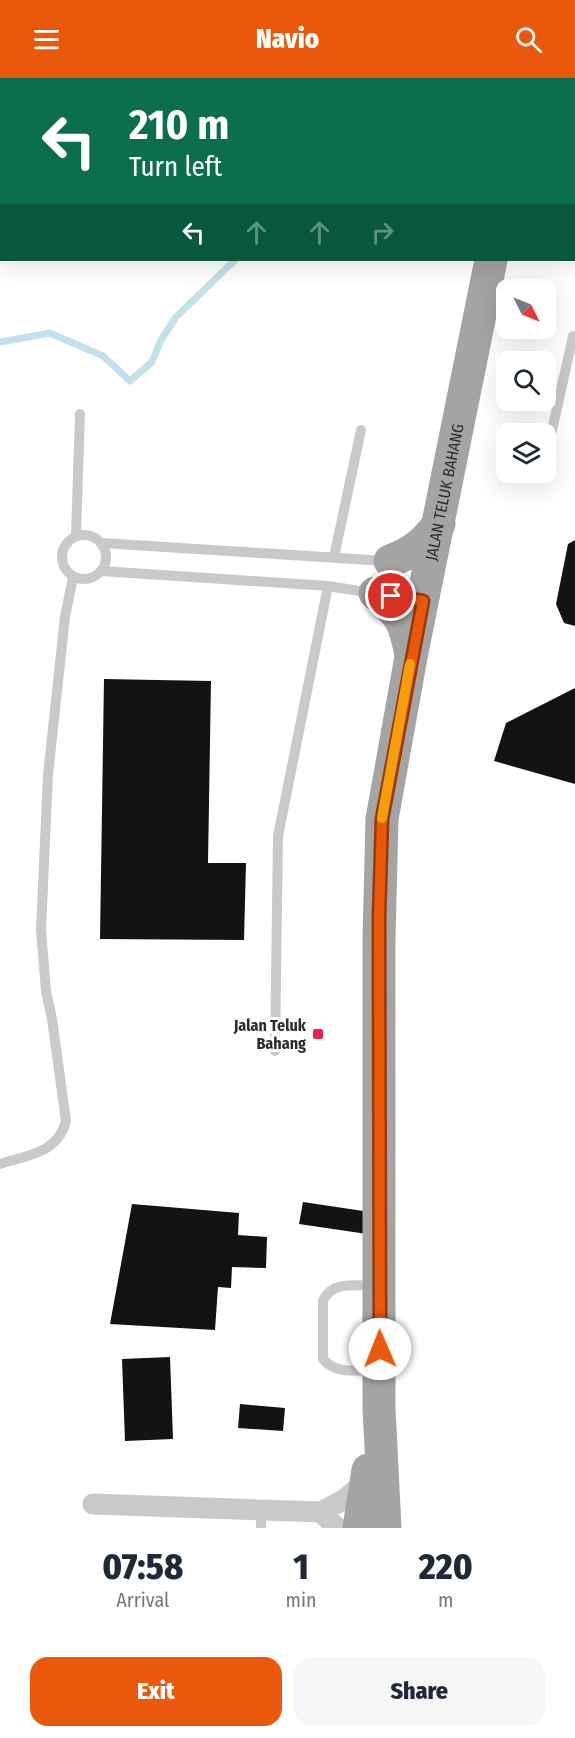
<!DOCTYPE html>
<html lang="en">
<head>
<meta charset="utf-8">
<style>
  body { margin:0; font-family:"Fira Sans Condensed",sans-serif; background:#f6f6f7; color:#1f2937; height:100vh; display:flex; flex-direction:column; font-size:22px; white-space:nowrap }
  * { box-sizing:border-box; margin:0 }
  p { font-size:20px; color:#747a83 }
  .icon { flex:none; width:33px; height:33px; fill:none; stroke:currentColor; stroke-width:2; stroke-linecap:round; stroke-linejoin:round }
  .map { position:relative; height:1450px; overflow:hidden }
  .details { display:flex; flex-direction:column; background:#fff; flex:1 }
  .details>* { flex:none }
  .banner { position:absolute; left:0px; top:0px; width:576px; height:183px; box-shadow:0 6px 24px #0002; background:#0b6e4f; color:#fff; overflow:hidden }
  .needle { width:39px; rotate:133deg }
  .fabs { position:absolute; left:496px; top:201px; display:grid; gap:12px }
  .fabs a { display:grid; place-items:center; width:60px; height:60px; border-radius:12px; background:#fff; box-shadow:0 6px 24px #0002; font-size:30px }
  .pin { position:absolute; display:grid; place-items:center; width:51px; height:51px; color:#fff; margin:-26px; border:3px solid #fff; border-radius:50%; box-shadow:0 2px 6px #0007 }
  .me { position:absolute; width:66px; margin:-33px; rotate:359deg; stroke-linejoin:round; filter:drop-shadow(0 0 4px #0008) }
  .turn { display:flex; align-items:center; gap:21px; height:126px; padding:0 30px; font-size:27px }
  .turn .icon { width:78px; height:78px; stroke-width:2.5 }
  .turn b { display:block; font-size:42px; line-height:51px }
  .lanes { display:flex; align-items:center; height:57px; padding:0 30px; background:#0003; justify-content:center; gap:30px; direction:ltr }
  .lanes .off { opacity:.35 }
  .eta { display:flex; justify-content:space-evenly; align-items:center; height:102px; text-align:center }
  .eta b { font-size:36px; font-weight:800; line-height:42px }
  .primary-button { display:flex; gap:12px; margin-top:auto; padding:12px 30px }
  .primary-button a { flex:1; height:69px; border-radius:18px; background:#ea580c; color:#fff; font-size:24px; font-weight:800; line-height:69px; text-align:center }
  .primary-button a+a { background:#f6f6f7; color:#1f2937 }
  header { display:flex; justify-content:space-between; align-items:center; height:78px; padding:0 30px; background:#ea580c; color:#fff; font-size:27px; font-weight:800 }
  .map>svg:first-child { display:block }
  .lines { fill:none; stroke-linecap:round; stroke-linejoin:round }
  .stream { stroke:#c2e1ec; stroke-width:7 }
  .building { fill:#131313 }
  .service { stroke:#c9c9c9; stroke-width:10 }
  .minor { stroke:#c9c9c9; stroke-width:21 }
  .primary { stroke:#a4a4a4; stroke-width:33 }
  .route-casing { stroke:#983908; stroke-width:15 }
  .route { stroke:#ea580c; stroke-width:10 }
  .slow { stroke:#f59e0b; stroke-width:10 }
  .poi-dot { fill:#f02146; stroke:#fff; stroke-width:2 }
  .labels { text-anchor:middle; stroke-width:6; stroke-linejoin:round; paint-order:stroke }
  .street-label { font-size:16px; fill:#2c2c2c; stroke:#fff }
  .poi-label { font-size:16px; font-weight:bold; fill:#2c2c2c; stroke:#fff; text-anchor:end }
</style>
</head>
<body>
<header><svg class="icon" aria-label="menu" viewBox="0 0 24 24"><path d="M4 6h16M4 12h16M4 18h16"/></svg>Navio<svg class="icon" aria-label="search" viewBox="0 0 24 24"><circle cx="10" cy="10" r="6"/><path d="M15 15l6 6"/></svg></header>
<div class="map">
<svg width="575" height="1450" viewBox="0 0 575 1450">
  <rect width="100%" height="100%" fill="#fff"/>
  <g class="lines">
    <g class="stream">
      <polyline points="574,9 575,9"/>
      <polyline points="0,264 50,255 103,278 130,303 152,284 161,262 176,239 235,182"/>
    </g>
  </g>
  <g class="building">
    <polygon points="575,462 575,548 564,545 556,526 568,466"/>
    <polygon points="104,601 211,603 208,785 246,785 244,862 100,861"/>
    <polygon points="575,610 575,706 494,683 506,645"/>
    <polygon points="303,1124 370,1134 367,1156 299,1146"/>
    <polygon points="132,1126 239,1135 238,1157 267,1159 266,1190 232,1189 231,1210 218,1209 215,1252 110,1246"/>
    <polygon points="170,1279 173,1361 125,1363 122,1281"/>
    <polygon points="240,1326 285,1330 283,1353 238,1350"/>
  </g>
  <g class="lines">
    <g class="service">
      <polyline points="551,357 573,258"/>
      <circle cx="84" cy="479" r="22"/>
      <polyline points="76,457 80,336"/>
      <polyline points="102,465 386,483"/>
      <polyline points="334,479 361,352"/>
      <polyline points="101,493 328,508 372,515"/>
      <polyline points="275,973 278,758 328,508"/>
      <path d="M0 1086C28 1077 58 1075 66 1043L52 941 46 913 41 852 48 697 65 539 73 499"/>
      <path d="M377 1208C358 1208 332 1202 323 1223V1281C336 1297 358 1292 377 1292"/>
      <polyline points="261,1450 261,1432"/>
    </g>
    <g class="minor">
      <polyline points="62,0 63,2"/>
      <polyline points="234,2 236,0"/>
      <polyline points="0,116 2,115"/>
      <polyline points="93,1426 321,1434 345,1421 366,1403"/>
      <polyline points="321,1434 337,1450"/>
    </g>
    <g class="primary">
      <polyline points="525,2 526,0"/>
      <path d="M390 483C414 474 423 466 439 446"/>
      <path d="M375 515C402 539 404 542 411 577"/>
      <polyline points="359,1450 368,1392"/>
      <path id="s1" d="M385 1450 379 1330V860L382 741 411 579 491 182"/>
    </g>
  </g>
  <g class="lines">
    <g class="route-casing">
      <polyline id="route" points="380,1271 379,839 382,741 423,523 391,518"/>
    </g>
    <use href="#route" class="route"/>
    <polyline class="slow" points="382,740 410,586"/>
  </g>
  <rect class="poi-dot" x="312" y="950" width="12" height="12" rx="3"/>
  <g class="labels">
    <g class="street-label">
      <text dy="6" stroke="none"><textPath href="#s1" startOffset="1042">JALAN TELUK BAHANG</textPath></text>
    </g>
    <g class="poi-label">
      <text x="306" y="953">Jalan Teluk<tspan x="306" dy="18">Bahang</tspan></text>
    </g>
  </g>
</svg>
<div class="fabs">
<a><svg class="needle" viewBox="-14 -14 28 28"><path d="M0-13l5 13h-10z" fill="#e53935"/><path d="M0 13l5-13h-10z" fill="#747a83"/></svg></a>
<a><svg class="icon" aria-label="search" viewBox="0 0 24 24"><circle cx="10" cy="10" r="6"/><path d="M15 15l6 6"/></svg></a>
<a><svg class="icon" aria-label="layers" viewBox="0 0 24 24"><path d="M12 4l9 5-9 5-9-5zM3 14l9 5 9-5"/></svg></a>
</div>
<div class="pin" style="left:391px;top:518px;background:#d93025"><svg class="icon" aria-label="arrive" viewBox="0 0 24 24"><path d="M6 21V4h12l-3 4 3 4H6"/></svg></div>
<svg class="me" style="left:380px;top:1271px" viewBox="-20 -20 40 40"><circle r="19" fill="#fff"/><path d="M0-13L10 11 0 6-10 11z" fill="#ea580c"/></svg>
<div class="banner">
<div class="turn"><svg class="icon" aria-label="left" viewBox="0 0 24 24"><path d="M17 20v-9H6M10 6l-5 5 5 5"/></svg><div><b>210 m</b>Turn left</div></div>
<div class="lanes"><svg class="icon" aria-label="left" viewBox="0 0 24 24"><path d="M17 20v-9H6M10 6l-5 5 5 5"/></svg><svg class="icon off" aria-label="ahead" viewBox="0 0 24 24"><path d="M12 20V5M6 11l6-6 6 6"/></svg><svg class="icon off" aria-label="ahead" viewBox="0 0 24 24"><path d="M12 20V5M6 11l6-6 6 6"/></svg><svg class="icon off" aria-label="right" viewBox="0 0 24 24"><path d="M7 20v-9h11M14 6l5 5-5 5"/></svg></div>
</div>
</div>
<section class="details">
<div class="eta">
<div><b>07:58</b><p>Arrival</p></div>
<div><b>1</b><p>min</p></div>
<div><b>220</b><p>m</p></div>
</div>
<div class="primary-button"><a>Exit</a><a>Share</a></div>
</section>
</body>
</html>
